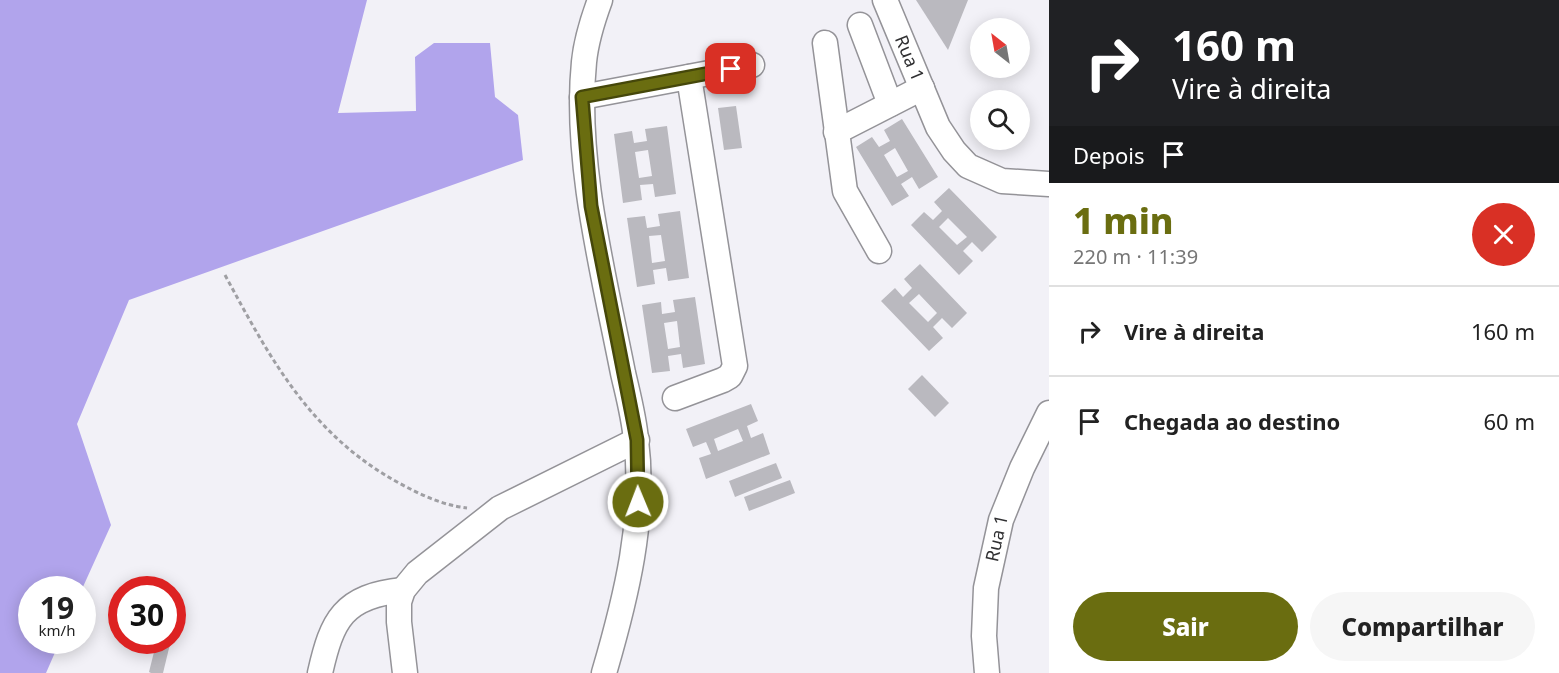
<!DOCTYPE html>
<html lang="pt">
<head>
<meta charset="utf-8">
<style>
  body { margin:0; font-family:"Noto Sans",sans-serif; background:#f6f6f6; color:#222; height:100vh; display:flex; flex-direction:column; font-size:22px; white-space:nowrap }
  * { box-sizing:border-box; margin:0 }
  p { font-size:20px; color:#767676 }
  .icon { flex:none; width:33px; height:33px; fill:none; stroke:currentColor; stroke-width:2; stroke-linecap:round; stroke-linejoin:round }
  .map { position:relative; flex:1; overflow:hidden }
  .side { display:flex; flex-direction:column; background:#fff; width:510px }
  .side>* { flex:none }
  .guide { background:#202124; color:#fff; overflow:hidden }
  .needle { width:39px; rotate:329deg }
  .controls { position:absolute; left:970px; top:18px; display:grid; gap:12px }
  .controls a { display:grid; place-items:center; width:60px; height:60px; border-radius:50%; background:#fff; box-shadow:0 3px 15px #0003; font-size:30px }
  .speed { position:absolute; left:18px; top:576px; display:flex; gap:12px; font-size:30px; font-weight:700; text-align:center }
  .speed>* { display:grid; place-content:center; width:78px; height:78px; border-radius:50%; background:#fff; box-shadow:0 3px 15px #0003; line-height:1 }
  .speed small { font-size:15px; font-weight:400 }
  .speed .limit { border:9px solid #d22; background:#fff; color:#111 }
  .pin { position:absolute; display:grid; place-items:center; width:51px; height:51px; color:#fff; margin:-26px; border-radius:12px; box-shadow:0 3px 9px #0006 }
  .me { position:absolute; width:66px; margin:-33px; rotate:359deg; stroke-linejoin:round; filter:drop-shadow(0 0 4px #0008) }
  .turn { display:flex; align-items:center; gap:21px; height:126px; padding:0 24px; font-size:27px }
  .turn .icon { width:78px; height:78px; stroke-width:2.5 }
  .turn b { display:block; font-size:42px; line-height:51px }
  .then { display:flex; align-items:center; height:57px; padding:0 24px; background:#0003; gap:12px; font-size:22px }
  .round { display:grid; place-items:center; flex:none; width:63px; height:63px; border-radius:32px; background:#f6f6f6 }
  .summary { display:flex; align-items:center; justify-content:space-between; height:102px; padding:0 24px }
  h1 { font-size:36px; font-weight:800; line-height:45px; color:#6a6d10 }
  .action { display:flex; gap:12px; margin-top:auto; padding:12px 24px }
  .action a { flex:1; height:69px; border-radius:36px; background:#6a6d10; color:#fff; font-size:24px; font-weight:800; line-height:69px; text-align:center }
  .action a+a { background:#f6f6f6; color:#222 }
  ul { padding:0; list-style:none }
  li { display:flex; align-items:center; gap:18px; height:90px; padding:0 24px; border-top:2px solid #e0e0e0 }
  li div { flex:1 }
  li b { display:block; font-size:22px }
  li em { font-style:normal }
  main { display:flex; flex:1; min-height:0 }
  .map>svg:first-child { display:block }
  .forest { fill:#b1a4ec }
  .building { fill:#bab9bf; fill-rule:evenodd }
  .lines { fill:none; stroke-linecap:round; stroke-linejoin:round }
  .minor-casing { stroke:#949398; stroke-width:27 }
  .path { stroke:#9f9fa3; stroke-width:3; stroke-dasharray:4.5 3; stroke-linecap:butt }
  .minor { stroke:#fff; stroke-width:24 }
  .route-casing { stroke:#45470a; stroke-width:15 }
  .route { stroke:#6a6d10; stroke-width:10 }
  .labels { text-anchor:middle; stroke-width:6; stroke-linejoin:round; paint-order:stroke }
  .street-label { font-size:18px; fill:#303032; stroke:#f2f1f7 }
</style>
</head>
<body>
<main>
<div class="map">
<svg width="1049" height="673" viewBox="0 0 1049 673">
  <rect width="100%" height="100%" fill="#f2f1f7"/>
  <polygon class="forest" points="0,0 367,0 338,113 416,111 415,57 434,43 490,43 495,97 518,115 523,160 129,300 77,424 111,525 82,589 32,590 32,640 60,641 46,673 0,673"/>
  <g class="building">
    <polygon points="916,0 968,0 948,50"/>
    <polygon points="736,106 742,148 724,150 718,108"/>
    <path d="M902 119 938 177 919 189 912 177 901 184 909 196 892 206 856 147 872 137 879 147 890 141 884 130ZM895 148 908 171 897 177 884 155Z"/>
    <path d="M667 126 676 194 655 197 653 184 640 185 642 200 623 203 614 134 632 131 634 143 647 141 645 129ZM648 150 652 176 639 178 635 152Z"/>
    <path d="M949 188 997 237 982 252 972 242 963 251 973 261 959 275 911 225 924 212 933 220 942 211 934 202ZM948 218 967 237 957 245 939 227Z"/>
    <path d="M680 211 689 278 668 281 666 268 653 270 655 284 637 287 627 218 645 216 647 228 660 226 658 214ZM661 235 665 261 652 263 649 236Z"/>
    <path d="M920 264 967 313 952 328 942 318 933 327 943 338 929 351 881 301 895 288 903 297 912 288 904 279ZM919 294 937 313 928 322 909 303Z"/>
    <path d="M695 297 705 364 683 368 681 354 668 356 670 371 652 373 642 305 661 302 662 314 675 312 673 300ZM677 321 680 347 668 349 664 323Z"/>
    <polygon points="922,375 949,403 935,417 908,389"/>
    <path d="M751 404 758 421 747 426 751 438 763 433 770 454 706 479 699 458 711 454 706 442 693 447 686 429ZM738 429 743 441 718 451 714 439Z"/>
    <polygon points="776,463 782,478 735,497 729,481"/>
    <polygon points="790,480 795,493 749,511 744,497"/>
    <polygon points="172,610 179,612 174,639 172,639"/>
    <polygon points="157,640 171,640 163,673 151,673 149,672"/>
  </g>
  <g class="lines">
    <g class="minor-casing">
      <g id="minor">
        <path d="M600 0C593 19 586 41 584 62 574 161 604 276 623 373 628 395 634 417 636 440 646 518 626 598 604 673"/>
        <path id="s1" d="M885 0 938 127 954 151 968 166 1002 181 1049 184"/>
        <polyline points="860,25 890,104"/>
        <polyline points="825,43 845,191 879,251"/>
        <polyline points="582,97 752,65"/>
        <polyline points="836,132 922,88"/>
        <polyline points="675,398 723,380 730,376 735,366 689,77"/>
        <path d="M320 673C332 620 343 596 403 590"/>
        <polyline points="405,673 399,622 399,602 403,590 417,573 500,508 637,440"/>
        <path id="s2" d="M987 673 984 636 986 588 1001 520 1022 468 1049 413"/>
      </g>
    </g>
    <path class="path" d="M225 275C271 360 311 435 399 483 421 495 442 505 467 508"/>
    <use href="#minor" class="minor"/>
  </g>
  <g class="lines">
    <g class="route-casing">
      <polyline id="route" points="638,502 637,440 591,206 582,97 731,69"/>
    </g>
    <use href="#route" class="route"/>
  </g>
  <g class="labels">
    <g class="street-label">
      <text dy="6" stroke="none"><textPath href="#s1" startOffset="63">Rua 1</textPath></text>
      <text dy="6" stroke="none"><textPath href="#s2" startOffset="136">Rua 1</textPath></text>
    </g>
  </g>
</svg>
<div class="controls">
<a><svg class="needle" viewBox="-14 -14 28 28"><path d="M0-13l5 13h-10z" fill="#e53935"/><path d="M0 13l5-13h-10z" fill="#767676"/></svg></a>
<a><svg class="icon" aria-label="search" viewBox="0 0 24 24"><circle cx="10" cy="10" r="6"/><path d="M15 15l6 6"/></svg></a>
</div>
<div class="speed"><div>19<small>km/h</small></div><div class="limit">30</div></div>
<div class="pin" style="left:731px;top:69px;background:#d93025"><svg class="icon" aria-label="arrive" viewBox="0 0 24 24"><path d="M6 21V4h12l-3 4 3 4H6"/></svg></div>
<svg class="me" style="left:638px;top:502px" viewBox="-20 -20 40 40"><circle r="17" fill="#6a6d10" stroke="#fff" stroke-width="3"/><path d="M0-11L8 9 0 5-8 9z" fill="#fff"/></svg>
</div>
<section class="side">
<div class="guide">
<div class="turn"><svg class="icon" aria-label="right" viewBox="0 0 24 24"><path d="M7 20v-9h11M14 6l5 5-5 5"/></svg><div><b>160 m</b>Vire à direita</div></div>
<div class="then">Depois<svg class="icon" aria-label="arrive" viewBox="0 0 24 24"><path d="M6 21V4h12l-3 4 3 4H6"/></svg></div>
</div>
<div class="summary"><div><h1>1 min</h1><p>220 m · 11:39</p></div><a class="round" style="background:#d93025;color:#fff"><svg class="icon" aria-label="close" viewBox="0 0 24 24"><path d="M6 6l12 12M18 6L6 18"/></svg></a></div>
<ul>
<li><svg class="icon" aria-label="right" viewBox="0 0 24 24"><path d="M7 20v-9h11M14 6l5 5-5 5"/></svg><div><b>Vire à direita</b></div><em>160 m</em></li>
<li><svg class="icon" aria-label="arrive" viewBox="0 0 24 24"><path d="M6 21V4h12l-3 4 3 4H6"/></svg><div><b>Chegada ao destino</b></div><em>60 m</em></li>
</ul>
<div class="action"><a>Sair</a><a>Compartilhar</a></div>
</section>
</main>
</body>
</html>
